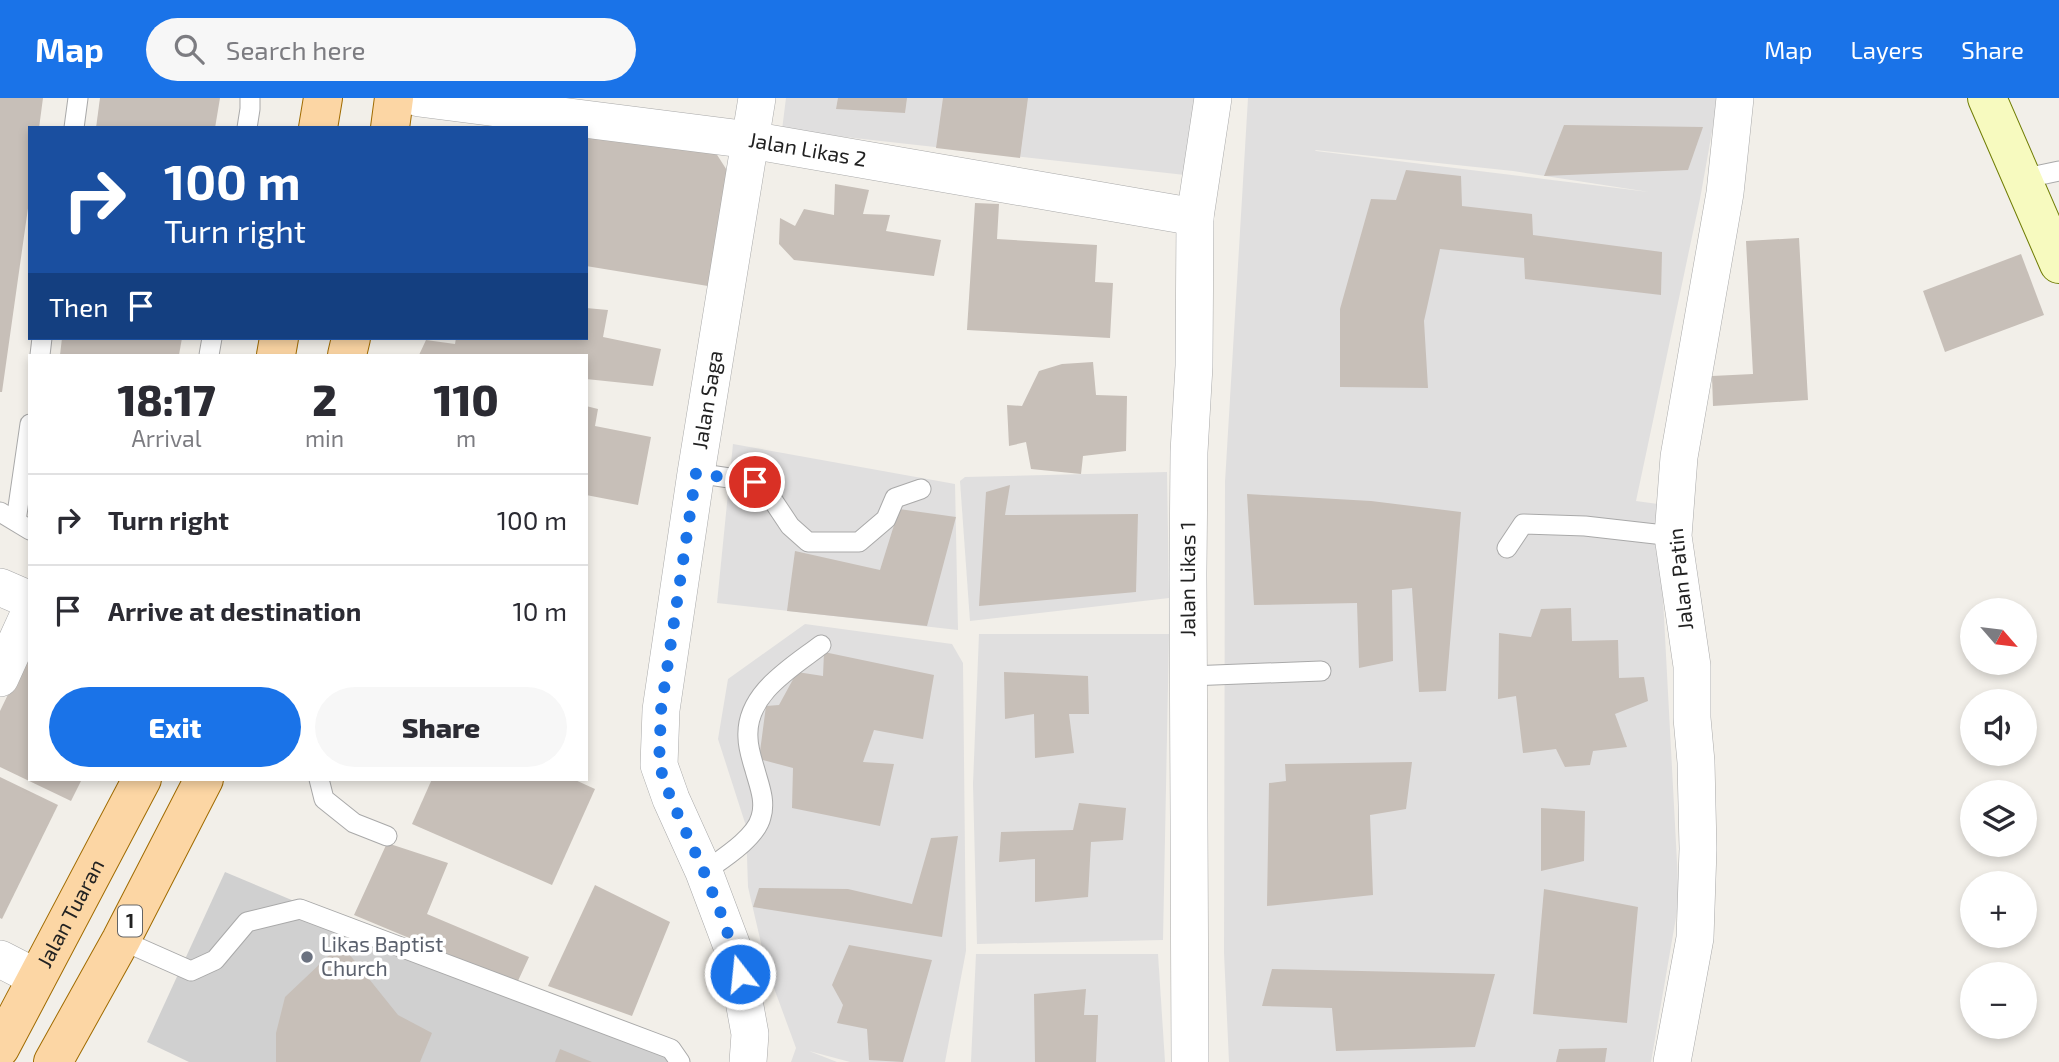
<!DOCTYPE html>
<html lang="en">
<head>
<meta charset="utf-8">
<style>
  body { margin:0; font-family:"Exo 2",sans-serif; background:#f7f7f7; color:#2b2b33; height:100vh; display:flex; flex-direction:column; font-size:26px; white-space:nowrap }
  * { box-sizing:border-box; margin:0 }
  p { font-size:23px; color:#7c7c81 }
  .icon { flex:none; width:38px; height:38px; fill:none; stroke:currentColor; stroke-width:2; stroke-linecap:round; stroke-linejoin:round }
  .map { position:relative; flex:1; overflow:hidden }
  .details { position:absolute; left:28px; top:256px; width:560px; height:427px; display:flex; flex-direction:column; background:#fff; border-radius:0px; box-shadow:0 4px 10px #0003 }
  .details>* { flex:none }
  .guide { position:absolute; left:28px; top:28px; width:560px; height:214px; border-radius:0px; box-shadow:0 4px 10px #0003; background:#1a4fa0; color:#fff; overflow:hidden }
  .needle { width:46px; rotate:118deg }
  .tools { position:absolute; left:1960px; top:500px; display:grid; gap:14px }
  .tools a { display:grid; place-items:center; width:77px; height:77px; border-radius:50%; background:#fff; box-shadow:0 4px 10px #0003; font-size:35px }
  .pin { position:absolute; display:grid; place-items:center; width:60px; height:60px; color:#fff; margin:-30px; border:4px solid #fff; border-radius:50%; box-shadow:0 2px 7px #0007 }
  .me { position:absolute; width:77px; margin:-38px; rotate:344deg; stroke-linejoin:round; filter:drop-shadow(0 0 5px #0008) }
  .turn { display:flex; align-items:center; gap:24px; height:147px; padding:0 21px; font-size:32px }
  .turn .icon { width:91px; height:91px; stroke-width:2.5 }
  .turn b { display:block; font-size:49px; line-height:60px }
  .then { display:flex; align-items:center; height:66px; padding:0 21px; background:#0003; gap:14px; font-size:26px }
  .eta { display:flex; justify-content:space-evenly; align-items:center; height:119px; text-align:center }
  .eta b { font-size:42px; font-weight:800; line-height:49px }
  .primary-button { display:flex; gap:14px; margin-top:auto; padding:14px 21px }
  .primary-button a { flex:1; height:80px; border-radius:42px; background:#1a73e8; color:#fff; font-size:28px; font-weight:800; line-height:80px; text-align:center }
  .primary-button a+a { background:#f7f7f7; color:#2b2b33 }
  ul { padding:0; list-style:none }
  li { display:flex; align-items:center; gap:21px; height:91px; padding:0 21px; border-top:2px solid #e1e1e2 }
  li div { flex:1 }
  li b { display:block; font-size:26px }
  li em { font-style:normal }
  header { display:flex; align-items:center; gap:42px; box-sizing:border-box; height:98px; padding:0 35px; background:#1a73e8; color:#fff }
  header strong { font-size:33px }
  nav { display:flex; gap:38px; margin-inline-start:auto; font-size:24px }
  .search { width:490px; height:63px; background:#f7f7f7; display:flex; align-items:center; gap:18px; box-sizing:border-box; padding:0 24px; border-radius:38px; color:#7c7c81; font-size:26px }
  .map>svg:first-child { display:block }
  .residential { fill:#e0dfdf; fill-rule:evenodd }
  .religious { fill:#d0d0d0 }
  .building { fill:#c7bfb8 }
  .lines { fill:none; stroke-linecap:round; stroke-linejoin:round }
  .lane-casing { stroke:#a9a9a9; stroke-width:21 }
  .street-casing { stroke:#a9a9a9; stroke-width:38 }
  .secondary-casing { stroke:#707d05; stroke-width:40 }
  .primary-casing { stroke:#a06b00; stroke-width:40 }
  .lane { stroke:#fff; stroke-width:19 }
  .street { stroke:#fff; stroke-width:37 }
  .secondary { stroke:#f7fabf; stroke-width:38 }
  .primary { stroke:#fcd6a4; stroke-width:38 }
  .route { stroke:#1a73e8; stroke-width:12; stroke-dasharray:0 21.6 }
  .worship-dot { fill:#6b7280; stroke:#fff; stroke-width:2.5 }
  .labels { text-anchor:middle; stroke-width:7; stroke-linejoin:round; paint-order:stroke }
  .shield { fill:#fff; stroke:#646464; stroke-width:2 }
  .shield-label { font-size:19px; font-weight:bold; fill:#222 }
  .street-label { font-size:21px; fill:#222; stroke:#fff }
  .worship-label { font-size:21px; fill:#5b616d; stroke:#fff; text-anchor:start }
</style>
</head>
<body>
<header>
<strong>Map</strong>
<div class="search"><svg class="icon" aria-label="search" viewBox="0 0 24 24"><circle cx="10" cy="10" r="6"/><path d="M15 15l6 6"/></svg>Search here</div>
<nav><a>Map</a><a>Layers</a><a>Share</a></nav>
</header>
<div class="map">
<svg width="2059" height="964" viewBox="0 0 2059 964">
  <rect width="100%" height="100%" fill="#f2efe9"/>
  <g class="residential">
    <polygon points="786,0 1196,0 1185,77 782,32"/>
    <path d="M1248 0H1718L1700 101 1636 403 1658 406 1679 802 1651 964H1229L1224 855 1225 384ZM1315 52 1513 73 1649 94 1316 53Z"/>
    <polygon points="733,346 955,386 958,532 717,505"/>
    <polygon points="1167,374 1169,500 970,523 960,383 965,379"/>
    <polygon points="805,526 952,546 963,565 966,853 945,964 850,964 809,953 837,964 791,964 796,950 767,871 748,789 746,728 718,641 728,581"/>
    <polygon points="979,536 1169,536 1163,842 977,846 973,686"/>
    <polygon points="976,856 1158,856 1165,964 971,964"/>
  </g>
  <polygon class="religious" points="225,774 679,964 189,964 147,944"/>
  <g class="building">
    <polygon points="0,0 43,0 39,30 30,30 30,96 2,294 0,294"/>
    <polygon points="100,0 220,0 215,30 96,30"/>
    <polygon points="838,0 907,0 905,15 836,11"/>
    <polygon points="943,0 1028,0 1020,60 936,50"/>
    <polygon points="1564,27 1703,29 1688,72 1544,78"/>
    <polygon points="586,32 714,52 735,85 714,189 586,168"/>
    <polygon points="1406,72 1461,78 1462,108 1532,116 1533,137 1662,154 1661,197 1525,181 1524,160 1440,151 1424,223 1428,290 1341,289 1340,289 1340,211 1371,101 1396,102"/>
    <polygon points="835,86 869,92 863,116 890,117 886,133 941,142 934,178 794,162 779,146 780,120 795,128 804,111 834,117"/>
    <polygon points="975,105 999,106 997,141 1097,147 1095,184 1113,185 1110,240 967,232"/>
    <polygon points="1799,140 1808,302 1713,308 1712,278 1753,276 1746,143"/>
    <polygon points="2021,156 2044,217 1945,254 1923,193"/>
    <polygon points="586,210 608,212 603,239 661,251 653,288 586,281 586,257 419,257 426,242 455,246 456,240 586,240"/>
    <polygon points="62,240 182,240 179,257 60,257"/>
    <polygon points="1093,264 1096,297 1127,298 1126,353 1083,358 1081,376 1031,371 1026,344 1009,348 1007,307 1022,308 1039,273 1062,266"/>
    <polygon points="586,308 598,311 595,328 651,339 638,407 586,397"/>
    <polygon points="1010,387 1005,417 1138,416 1136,494 979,508 986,394"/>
    <polygon points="1247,396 1371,403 1461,414 1446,593 1419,594 1412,490 1392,492 1393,563 1359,570 1357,505 1254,507"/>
    <polygon points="899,411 956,419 927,528 787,513 795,453 880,472"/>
    <polygon points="1571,510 1572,543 1618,542 1619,580 1644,579 1648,603 1615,616 1627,649 1593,653 1590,667 1565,669 1556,651 1523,655 1516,598 1498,601 1499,535 1531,539 1541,511"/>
    <polygon points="30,551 30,681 82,681 71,703 0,669 0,613"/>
    <polygon points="824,554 934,577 923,641 874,632 863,664 894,666 880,728 792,710 793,670 759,661 766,608 779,607 797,574 823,578"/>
    <polygon points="1004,574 1088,578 1089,616 1069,616 1074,655 1035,660 1034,616 1005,621"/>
    <polygon points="1412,664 1406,711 1370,717 1373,797 1267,808 1269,685 1286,683 1285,666"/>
    <polygon points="0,679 58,707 2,821 0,820"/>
    <polygon points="432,681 573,681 595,691 552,787 412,726"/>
    <polygon points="1079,705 1126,710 1123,742 1091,744 1088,799 1035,804 1035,761 999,764 1001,734 1073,732"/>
    <polygon points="1541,710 1585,713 1584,763 1541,773"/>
    <polygon points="958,738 942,839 753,809 759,790 848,791 912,806 931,740"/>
    <polygon points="387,745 448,765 427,816 529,859 517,885 354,817"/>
    <polygon points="595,787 670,824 632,918 548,888"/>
    <polygon points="1544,791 1638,809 1627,925 1533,916"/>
    <polygon points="341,846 398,917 432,935 420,964 276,964 276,935 285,899"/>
    <polygon points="849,847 932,862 903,964 869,962 867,931 837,925 843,907 832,887"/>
    <polygon points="1272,871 1495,876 1475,949 1336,953 1332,910 1262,908"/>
    <polygon points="1086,891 1084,917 1098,917 1096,964 1035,964 1034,896"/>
    <polygon points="1607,950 1605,964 1556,964 1559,951"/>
    <polygon points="560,951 592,964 555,964"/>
  </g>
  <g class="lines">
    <g class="lane-casing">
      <g id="lane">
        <polyline points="74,30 78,0"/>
        <polyline points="247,30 250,11 250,0"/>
        <polyline points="2022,81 2059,73"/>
        <polyline points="40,257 42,240"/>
        <polyline points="209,257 212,240"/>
        <polyline points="696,375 756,384 774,404 790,428 808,444 859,444 886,421 895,400 921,391"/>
        <polyline points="0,414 30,432"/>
        <polyline points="16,423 30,326"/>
        <polyline points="1507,450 1523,426 1585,428 1673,438"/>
        <polyline points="1189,578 1321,573"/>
        <polyline points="319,681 324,701 354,725 387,738"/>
        <path d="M704 774C722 761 756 740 761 719 766 703 759 687 755 672 752 662 748 650 748 640 745 596 791 570 821 547"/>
        <polyline points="121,842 191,873 215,862 247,824 300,811 671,951 680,964"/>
      </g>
    </g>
    <g class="street-casing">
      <g id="street">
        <path id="s1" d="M419 0 750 42 1195 119"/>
        <polyline points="0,489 30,502"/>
        <polyline points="0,580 30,514"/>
        <polyline points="0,861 37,880"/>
        <path id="s2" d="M748 964 750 936 736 859 704 774 671 701 659 667 661 612 696 375 757 0"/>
        <path id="s3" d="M1190 964 1188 476 1189 354 1194 268 1195 119 1213 0"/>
        <polyline points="1672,964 1695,840 1698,751 1696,664 1692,620 1692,568 1673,438 1679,359 1725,95 1735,0"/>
      </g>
    </g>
    <g class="secondary-casing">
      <polyline id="secondary" points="1987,0 2059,166"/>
    </g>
    <g class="primary-casing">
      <g id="primary">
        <polyline points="318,30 323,0"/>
        <polyline points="390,30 394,0"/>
        <polyline points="276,257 279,240"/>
        <polyline points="347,257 351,240"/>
        <path id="s4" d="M0 950 142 681"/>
        <polyline points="53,964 121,842 204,681"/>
      </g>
    </g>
    <use href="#lane" class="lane"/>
    <use href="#street" class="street"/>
    <use href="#secondary" class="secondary"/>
    <use href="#primary" class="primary"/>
  </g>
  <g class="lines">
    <polyline class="route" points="740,876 736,859 720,813 704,774 671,701 659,667 661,612 696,375 755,384"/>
  </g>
  <circle class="worship-dot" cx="307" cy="859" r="7"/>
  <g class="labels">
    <rect class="shield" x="118" y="807.5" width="24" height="31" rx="5"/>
    <g class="shield-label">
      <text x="130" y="830">1</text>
    </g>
    <g class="street-label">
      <text dy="7" stroke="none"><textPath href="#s1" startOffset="392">Jalan Likas 2</textPath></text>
      <text dy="7" stroke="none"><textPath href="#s2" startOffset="682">Jalan Saga</textPath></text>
      <text dy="7" stroke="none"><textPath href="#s3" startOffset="483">Jalan Likas 1</textPath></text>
      <text transform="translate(1681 481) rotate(-96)" y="7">Jalan Patin</text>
      <text dy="7" stroke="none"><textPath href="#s4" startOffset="152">Jalan Tuaran</textPath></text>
    </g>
    <g class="worship-label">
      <text x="321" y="854">Likas Baptist<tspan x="321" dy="24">Church</tspan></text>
    </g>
  </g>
</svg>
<div class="tools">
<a><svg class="needle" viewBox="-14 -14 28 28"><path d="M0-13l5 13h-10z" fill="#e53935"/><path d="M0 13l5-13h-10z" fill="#7c7c81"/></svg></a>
<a><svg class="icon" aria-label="sound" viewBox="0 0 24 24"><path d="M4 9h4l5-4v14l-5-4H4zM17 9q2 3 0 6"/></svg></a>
<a><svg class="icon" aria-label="layers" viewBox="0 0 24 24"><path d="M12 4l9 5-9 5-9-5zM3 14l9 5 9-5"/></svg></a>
<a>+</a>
<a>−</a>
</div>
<div class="pin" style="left:755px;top:384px;background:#d93025"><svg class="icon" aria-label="arrive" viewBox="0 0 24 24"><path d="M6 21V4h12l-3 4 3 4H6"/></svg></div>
<svg class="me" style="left:740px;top:876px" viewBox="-20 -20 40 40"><circle r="17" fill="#1a73e8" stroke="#fff" stroke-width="3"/><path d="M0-11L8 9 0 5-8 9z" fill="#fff"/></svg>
<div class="guide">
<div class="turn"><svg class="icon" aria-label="right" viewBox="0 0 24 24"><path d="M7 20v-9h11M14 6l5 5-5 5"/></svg><div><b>100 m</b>Turn right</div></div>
<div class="then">Then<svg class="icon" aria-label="arrive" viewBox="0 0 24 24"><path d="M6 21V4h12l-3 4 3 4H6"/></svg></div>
</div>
<section class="details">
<div class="eta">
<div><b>18:17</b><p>Arrival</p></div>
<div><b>2</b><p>min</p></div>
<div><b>110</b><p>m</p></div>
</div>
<ul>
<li><svg class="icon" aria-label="right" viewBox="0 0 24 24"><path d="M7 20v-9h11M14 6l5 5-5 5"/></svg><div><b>Turn right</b></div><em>100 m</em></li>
<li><svg class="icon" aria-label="arrive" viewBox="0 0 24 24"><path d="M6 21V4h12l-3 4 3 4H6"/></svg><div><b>Arrive at destination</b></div><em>10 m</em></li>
</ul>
<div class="primary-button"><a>Exit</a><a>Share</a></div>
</section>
</div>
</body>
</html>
